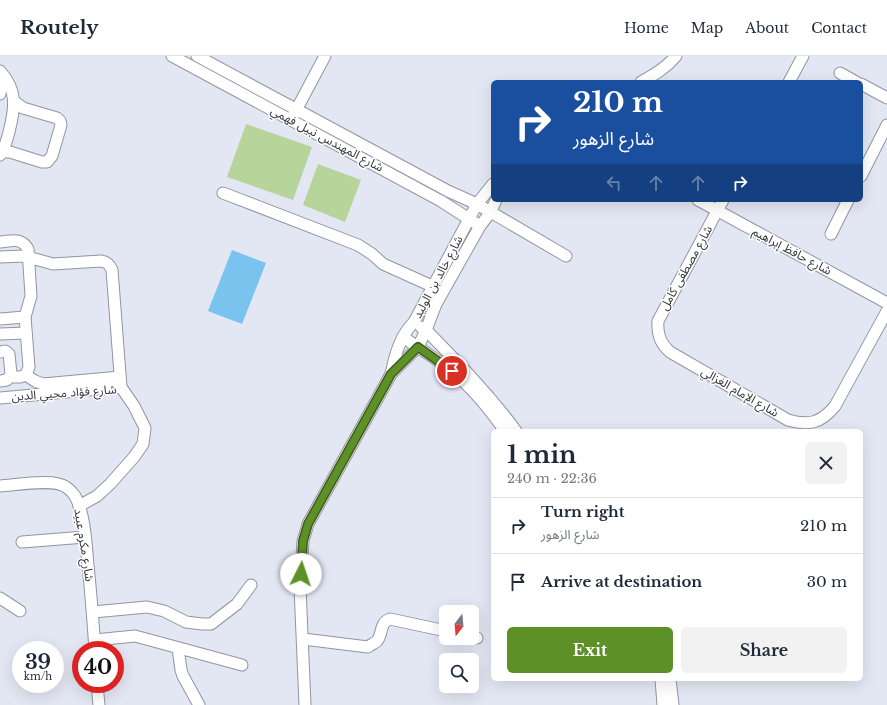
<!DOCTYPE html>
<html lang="en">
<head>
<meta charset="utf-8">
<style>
  body { margin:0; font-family:"Libre Baskerville","Noto Sans Arabic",serif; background:#f2f2f3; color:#1f2937; height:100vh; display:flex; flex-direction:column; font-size:15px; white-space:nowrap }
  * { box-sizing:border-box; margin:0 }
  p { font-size:13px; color:#747a83 }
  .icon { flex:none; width:22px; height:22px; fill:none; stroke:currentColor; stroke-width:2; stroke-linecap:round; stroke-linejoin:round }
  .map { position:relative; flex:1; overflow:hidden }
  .sheet { position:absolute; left:491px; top:373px; width:372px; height:252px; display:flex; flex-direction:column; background:#fff; border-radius:6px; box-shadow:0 4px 16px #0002 }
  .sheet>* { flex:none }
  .guide { position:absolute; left:491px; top:24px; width:372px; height:122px; border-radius:6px; box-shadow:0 4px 16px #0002; background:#1a4fa0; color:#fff; overflow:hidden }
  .needle { width:26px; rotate:196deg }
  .controls { position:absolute; left:439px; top:549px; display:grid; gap:8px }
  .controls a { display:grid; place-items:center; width:40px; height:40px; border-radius:6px; background:#fff; box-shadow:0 4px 16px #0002; font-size:20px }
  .speed { position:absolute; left:12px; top:585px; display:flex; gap:8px; font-size:20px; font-weight:700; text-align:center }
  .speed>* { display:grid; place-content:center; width:52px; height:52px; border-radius:50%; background:#fff; box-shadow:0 4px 16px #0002; line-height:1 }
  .speed small { font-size:10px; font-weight:400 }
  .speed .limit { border:6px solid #d22; background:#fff; color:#111 }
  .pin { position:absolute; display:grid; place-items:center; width:34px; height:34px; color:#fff; margin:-17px; border:2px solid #fff; border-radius:50%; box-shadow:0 1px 4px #0007 }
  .me { position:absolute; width:44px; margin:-22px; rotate:4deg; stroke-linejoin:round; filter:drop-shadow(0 0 3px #0008) }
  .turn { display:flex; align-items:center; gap:14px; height:84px; padding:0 16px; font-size:18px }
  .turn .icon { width:52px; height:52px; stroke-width:2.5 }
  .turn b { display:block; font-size:28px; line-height:34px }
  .lanes { display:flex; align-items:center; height:38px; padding:0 16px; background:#0003; justify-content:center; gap:20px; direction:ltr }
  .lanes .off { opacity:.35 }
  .round { display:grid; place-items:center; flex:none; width:42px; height:42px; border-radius:6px; background:#f2f2f3 }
  .summary { display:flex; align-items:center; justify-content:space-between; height:68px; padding:0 16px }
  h1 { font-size:24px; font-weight:800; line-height:30px }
  .button { display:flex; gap:8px; margin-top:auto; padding:8px 16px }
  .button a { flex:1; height:46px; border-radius:6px; background:#5e9028; color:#fff; font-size:16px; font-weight:800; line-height:46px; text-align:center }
  .button a+a { background:#f2f2f3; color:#1f2937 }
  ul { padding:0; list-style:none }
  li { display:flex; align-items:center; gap:12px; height:56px; padding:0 16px; border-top:1px solid #e0e1e3 }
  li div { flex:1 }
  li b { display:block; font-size:15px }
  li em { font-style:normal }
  header { display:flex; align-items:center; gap:24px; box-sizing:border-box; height:56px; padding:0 20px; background:#fff; border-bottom:1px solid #e0e1e3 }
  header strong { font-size:19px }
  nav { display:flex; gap:22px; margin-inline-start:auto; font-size:14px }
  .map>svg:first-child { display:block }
  .green { fill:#b7d49b }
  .water { fill:#79c3ef }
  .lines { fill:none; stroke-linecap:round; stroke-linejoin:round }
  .minor-casing { stroke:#9295a0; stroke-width:13 }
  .minor { stroke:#fff; stroke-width:11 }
  .route-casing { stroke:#3d5e1a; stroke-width:10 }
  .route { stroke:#5e9028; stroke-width:7 }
  .labels { text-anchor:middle; stroke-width:3; stroke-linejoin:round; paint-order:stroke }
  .street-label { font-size:12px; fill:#333439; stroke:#fff }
</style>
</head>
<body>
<header>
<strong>Routely</strong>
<nav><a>Home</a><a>Map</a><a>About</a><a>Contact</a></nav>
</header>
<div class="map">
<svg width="887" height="649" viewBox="0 0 887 649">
  <rect width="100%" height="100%" fill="#e3e7f3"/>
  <g class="green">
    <polygon points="246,68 312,91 293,144 227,121"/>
    <polygon points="318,108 361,124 345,166 303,149"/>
  </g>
  <polygon class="water" points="232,194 266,207 242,268 208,255"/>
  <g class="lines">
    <g class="minor-casing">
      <g id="minor">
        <polyline points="172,0 441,145 480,170"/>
        <polyline points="197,0 448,135 477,148 566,200"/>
        <path d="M0 15C18 35 15 52 9 76 7 84 5 92 0 99"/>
        <polyline points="840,17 856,26"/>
        <polyline points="0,20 1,32 0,38"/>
        <path d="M641 26C654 19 666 12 676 0"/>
        <polyline points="789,26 803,0"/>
        <polyline points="861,28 887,42"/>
        <polyline points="293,60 325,0"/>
        <polyline points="2,96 10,96 42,106 47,106 52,100 61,69 60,65 57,62 23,52 15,46"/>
        <polyline points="861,120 887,69"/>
        <polyline points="223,137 358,189 372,198 383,208 432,230"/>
        <polyline points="698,144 887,247"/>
        <path d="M723 144 658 265C657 278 660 287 670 296L788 364C809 370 821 367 835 350L887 255"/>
        <polyline points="831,178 848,144"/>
        <path d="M0 186C12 185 21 181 28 193L31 240 25 261 29 311 26 319 20 321H10"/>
        <path d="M0 201 24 200 53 208 101 205C107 206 109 208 112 214L121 331"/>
        <polyline points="0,263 25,261"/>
        <path d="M421 271 426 274C458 307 489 338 516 375"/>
        <polyline points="0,278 26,277"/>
        <path d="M403 281C423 295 446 308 463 325 479 340 493 358 505 375"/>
        <polyline points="0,296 5,295 9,298 11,318 7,324 0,325"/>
        <path d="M391 318C395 299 400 280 414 266L477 148 493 128"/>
        <polyline points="26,319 35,325 43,328 120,321"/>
        <polyline points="0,342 121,331 134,350 145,372 143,388 134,401 110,428 97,440 79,450"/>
        <path d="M0 430C16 429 54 422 66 431 69 433 73 437 75 440 85 458 86 488 88 509 91 537 93 565 95 594"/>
        <polyline points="22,486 85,481"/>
        <polyline points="0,542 20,555"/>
        <polyline points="93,556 147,551 164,555 186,566 202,568 211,568 237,548 251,529"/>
        <polyline points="472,581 477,582"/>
        <path d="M303 583 368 591C370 589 375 587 377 585 383 578 379 567 390 563L446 575"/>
        <polyline points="95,584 135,580 242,609"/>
        <polyline points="178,592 181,614 183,620 199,649"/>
        <polyline points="661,623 663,649"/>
        <polyline points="670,623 673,649"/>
        <polyline points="97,628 99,649"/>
        <polyline points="305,649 300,531 303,485 308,468 391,318 418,291 426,274 436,248 480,170 490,157 496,144"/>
      </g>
    </g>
    <use href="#minor" class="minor"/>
  </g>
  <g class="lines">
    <g class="route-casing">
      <polyline id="route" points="301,518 303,485 308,468 391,318 418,291 452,315"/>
    </g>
    <use href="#route" class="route"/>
  </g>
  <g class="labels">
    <g class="street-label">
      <text transform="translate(327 83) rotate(28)" y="4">شارع المهندس نبيل فهمي</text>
      <text transform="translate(792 195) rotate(28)" y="4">شارع حافظ إبراهيم</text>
      <text transform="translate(686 212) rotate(-61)" y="4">شارع مصطفى كامل</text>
      <text transform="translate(438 221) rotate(-62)" y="4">شارع خالد بن الوليد</text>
      <text transform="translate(740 336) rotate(30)" y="4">شارع الإمام الغزالي</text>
      <text transform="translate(64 337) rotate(-4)" y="4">شارع فؤاد محيي الدين</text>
      <text transform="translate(84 489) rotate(81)" y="4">شارع مكرم عبيد</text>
    </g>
  </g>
</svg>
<div class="controls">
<a><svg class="needle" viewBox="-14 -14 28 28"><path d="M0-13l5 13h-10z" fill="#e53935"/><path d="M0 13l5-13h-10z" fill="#747a83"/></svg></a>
<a><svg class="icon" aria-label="search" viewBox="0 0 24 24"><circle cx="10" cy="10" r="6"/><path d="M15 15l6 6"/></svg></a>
</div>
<div class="speed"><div>39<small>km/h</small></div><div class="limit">40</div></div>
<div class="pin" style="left:452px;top:315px;background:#d93025"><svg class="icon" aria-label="arrive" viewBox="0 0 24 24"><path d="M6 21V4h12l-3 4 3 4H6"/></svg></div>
<svg class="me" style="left:301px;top:518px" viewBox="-20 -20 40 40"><circle r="19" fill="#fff"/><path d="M0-13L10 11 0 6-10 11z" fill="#5e9028"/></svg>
<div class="guide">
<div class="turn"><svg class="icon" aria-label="right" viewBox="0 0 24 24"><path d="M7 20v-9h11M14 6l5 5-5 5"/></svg><div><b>210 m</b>شارع الزهور</div></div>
<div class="lanes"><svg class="icon off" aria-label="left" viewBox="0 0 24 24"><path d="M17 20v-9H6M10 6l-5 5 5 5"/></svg><svg class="icon off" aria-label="ahead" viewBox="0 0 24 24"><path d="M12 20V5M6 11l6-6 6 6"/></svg><svg class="icon off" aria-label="ahead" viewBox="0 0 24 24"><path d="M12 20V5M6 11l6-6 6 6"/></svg><svg class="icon" aria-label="right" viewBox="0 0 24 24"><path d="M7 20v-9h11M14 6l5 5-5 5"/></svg></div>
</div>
<section class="sheet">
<div class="summary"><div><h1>1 min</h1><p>240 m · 22:36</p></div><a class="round"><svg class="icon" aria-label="close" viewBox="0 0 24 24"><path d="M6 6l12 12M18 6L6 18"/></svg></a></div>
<ul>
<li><svg class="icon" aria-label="right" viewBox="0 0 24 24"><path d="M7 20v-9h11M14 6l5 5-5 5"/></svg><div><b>Turn right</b><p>شارع الزهور</p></div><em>210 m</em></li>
<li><svg class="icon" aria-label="arrive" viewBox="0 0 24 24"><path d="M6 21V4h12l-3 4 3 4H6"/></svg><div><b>Arrive at destination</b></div><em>30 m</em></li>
</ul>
<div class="button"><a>Exit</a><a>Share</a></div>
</section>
</div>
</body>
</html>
